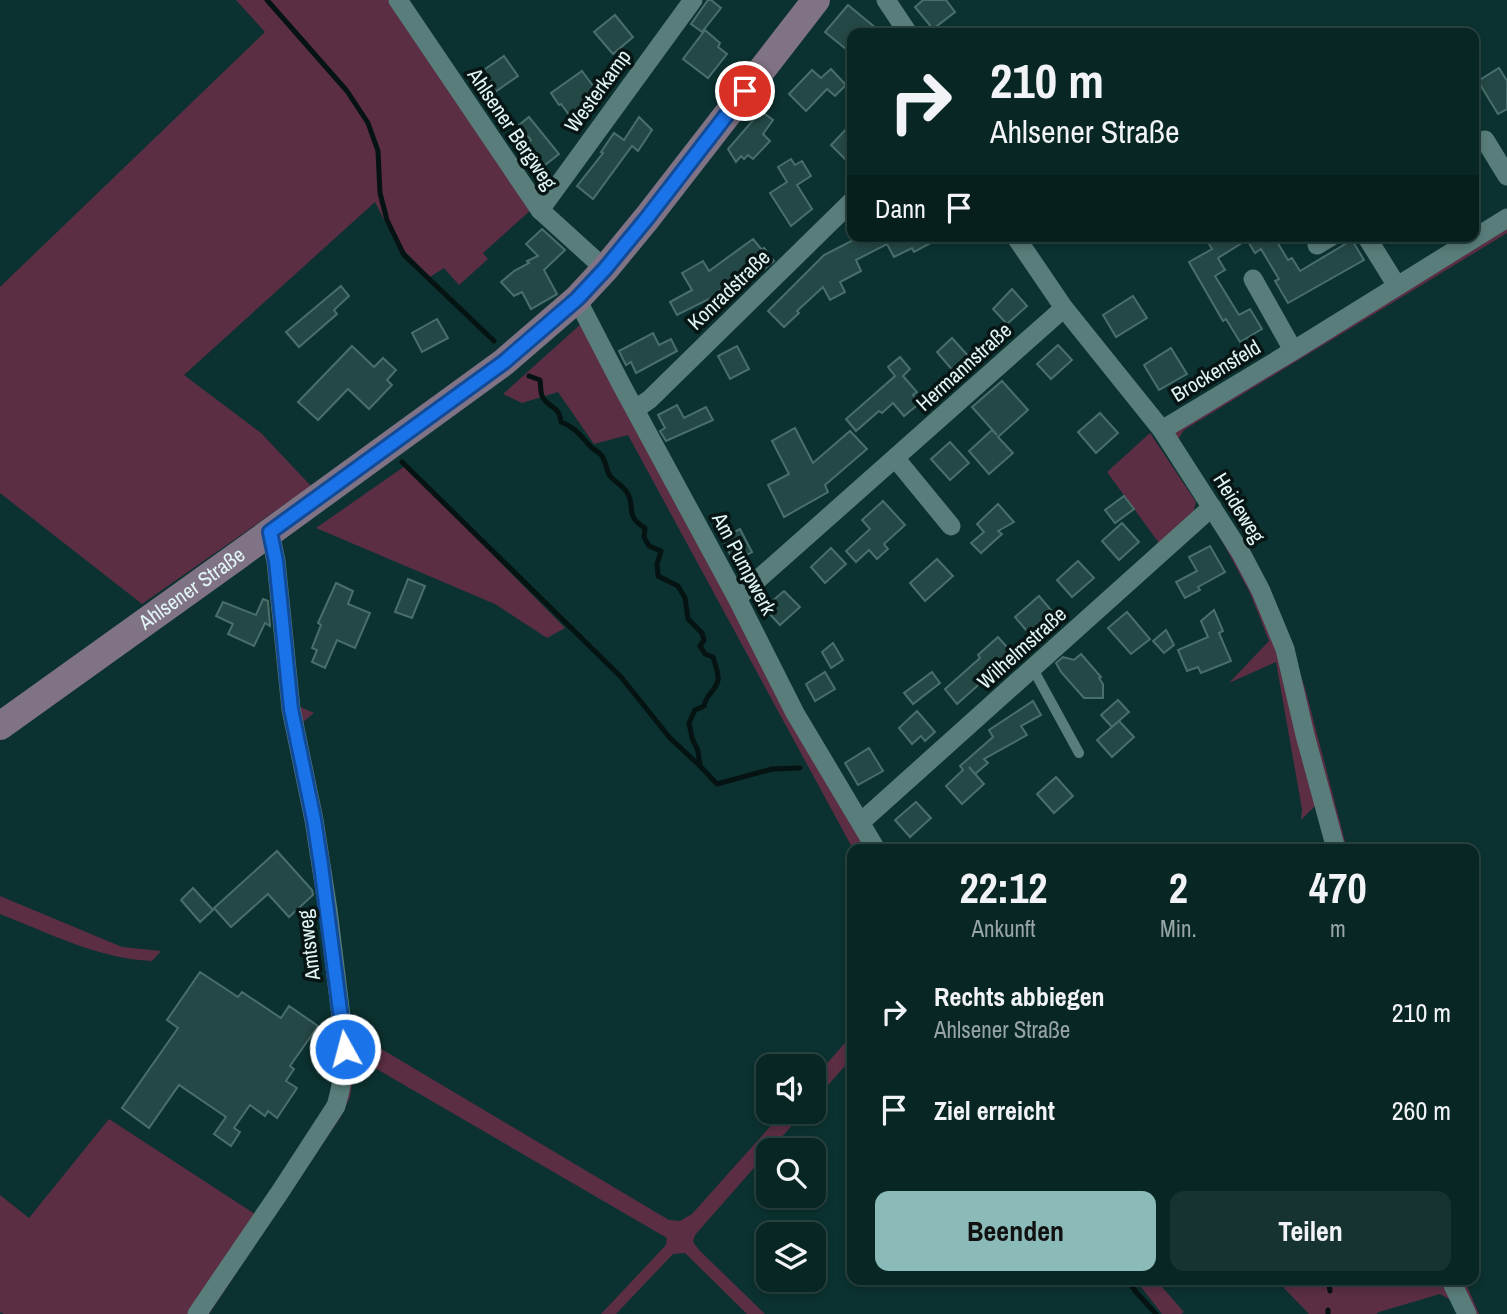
<!DOCTYPE html>
<html lang="de">
<head>
<meta charset="utf-8">
<style>
  body { margin:0; font-family:"Archivo Narrow",sans-serif; background:#163231; color:#f1f3f6; height:100vh; display:flex; flex-direction:column; font-size:26px; white-space:nowrap }
  * { box-sizing:border-box; margin:0 }
  p { font-size:23px; color:#98a5a6 }
  .icon { flex:none; width:38px; height:38px; fill:none; stroke:currentColor; stroke-width:2; stroke-linecap:round; stroke-linejoin:round }
  .map { position:relative; flex:1; overflow:hidden }
  .drawer { position:absolute; left:847px; top:844px; width:632px; height:441px; display:flex; flex-direction:column; background:#082624; border-radius:14px; box-shadow:0 4px 10px #0003,0 0 0 2px #294341 }
  .drawer>* { flex:none }
  .top-card { position:absolute; left:847px; top:28px; width:632px; height:214px; border-radius:14px; box-shadow:0 4px 10px #0003,0 0 0 2px #294341; background:#082624; color:#f1f3f6; overflow:hidden }
  .fabs { position:absolute; left:756px; top:1054px; display:grid; gap:14px }
  .fabs a { display:grid; place-items:center; width:70px; height:70px; border-radius:14px; background:#082624; box-shadow:0 4px 10px #0003,0 0 0 2px #294341; font-size:35px }
  .pin { position:absolute; display:grid; place-items:center; width:60px; height:60px; color:#fff; margin:-30px; border:4px solid #fff; border-radius:50%; box-shadow:0 2px 7px #0007 }
  .me { position:absolute; width:77px; margin:-38px; rotate:353deg; stroke-linejoin:round; filter:drop-shadow(0 0 5px #0008) }
  .turn { display:flex; align-items:center; gap:24px; height:147px; padding:0 28px; font-size:32px }
  .turn .icon { width:91px; height:91px; stroke-width:2.5 }
  .turn b { display:block; font-size:49px; line-height:60px }
  .then { display:flex; align-items:center; height:66px; padding:0 28px; background:#0003; gap:14px; font-size:26px }
  .eta { display:flex; justify-content:space-evenly; align-items:center; height:119px; text-align:center }
  .eta b { font-size:42px; font-weight:700; line-height:49px }
  .action { display:flex; gap:14px; margin-top:auto; padding:14px 28px }
  .action a { flex:1; height:80px; border-radius:14px; background:#8bbbb9; color:#111; font-size:28px; font-weight:700; line-height:80px; text-align:center }
  .action a+a { background:#163231; color:#f1f3f6 }
  ul { padding:0; list-style:none }
  li { display:flex; align-items:center; gap:21px; height:98px; padding:0 28px }
  li div { flex:1 }
  li b { display:block; font-size:26px }
  li em { font-style:normal }
  .map>svg:first-child { display:block }
  .green { fill:#5b2e44 }
  .lines { fill:none; stroke-linecap:round; stroke-linejoin:round }
  .stream { stroke:#051312; stroke-width:5 }
  .building { fill:#244846; stroke:#496e6c; stroke-width:2 }
  .lane { stroke:#587d7a; stroke-width:10 }
  .street { stroke:#587d7a; stroke-width:19 }
  .secondary { stroke:#807385; stroke-width:28 }
  .route-casing { stroke:#114b97; stroke-width:18 }
  .route { stroke:#1a73e8; stroke-width:12 }
  .labels { text-anchor:middle; stroke-width:7; stroke-linejoin:round; paint-order:stroke }
  .street-label { font-size:21px; fill:#e1f5f4; stroke:#071615 }
</style>
</head>
<body>
<div class="map">
<svg width="1507" height="1314" viewBox="0 0 1507 1314">
  <rect width="100%" height="100%" fill="#0b3230"/>
  <g class="green">
    <polygon points="236,0 392,0 532,209 483,253 488,259 459,285 444,268 430,277 395,241 375,202 184,375 261,433 311,486 142,604 0,493 0,287 265,32"/>
    <polygon points="1507,217 1507,233 1184,430 1179,438 1183,450 1287,635 1305,688 1347,849 1331,849 1317,804 1301,820 1302,809 1276,662 1229,683 1269,641 1250,593 1206,511 1153,432"/>
    <polygon points="582,323 869,849 853,849 628,435 594,444 558,392 522,403 503,394"/>
    <polygon points="1150,433 1196,502 1193,513 1159,543 1107,472"/>
    <polygon points="405,466 565,628 547,638 495,604 316,528"/>
    <polygon points="282,699 314,713 303,722 350,1020 354,1028 363,1038 669,1220 680,1221 692,1214 784,1111 805,1111 770,1150 768,1150 768,1152 695,1235 693,1242 699,1250 765,1314 747,1314 685,1253 673,1254 616,1314 601,1314 666,1245 667,1238 375,1068 365,1065 354,1072 350,1097 340,1118 209,1314 4,1314 0,1312 0,1195 29,1218 109,1119 264,1220 336,1115 348,1049"/>
    <path d="M0 896 122 947 161 951 152 961C99 959 49 933 0 914Z"/>
    <polygon points="852,1035 852,1058 814,1101 814,1078"/>
    <polygon points="1135,1279 1155,1279 1184,1312 1181,1314 1162,1314"/>
    <polygon points="1280,1279 1464,1279 1479,1314 1459,1314 1454,1302 1440,1294 1379,1312 1376,1314 1309,1314 1283,1287"/>
  </g>
  <g class="lines">
    <g class="stream">
      <polyline points="267,0 347,91 368,123 378,151 380,193 387,220 404,255 494,341"/>
      <path d="M529 376 540 380C541 386 540 393 543 398 550 409 559 405 561 422 575 427 580 435 590 446 593 450 599 451 602 456 606 462 606 470 610 476 615 482 622 485 626 491 637 505 623 515 645 528L644 537 649 546 661 551 657 564 658 576 678 586 685 598 688 619 702 633 704 640 700 646 705 654 713 657C715 664 719 674 718 680 716 691 706 694 704 706L695 710 689 723 692 738 698 751 700 766 717 784 772 769 800 768"/>
      <polyline points="402,462 621,677 670,738 700,766"/>
      <polyline points="1127,1279 1136,1292 1156,1314"/>
      <polyline points="1328,1279 1330,1291"/>
      <polyline points="1328,1314 1328,1310"/>
    </g>
  </g>
  <g class="building">
    <polygon points="708,0 711,0 721,8 702,32 691,24"/>
    <polygon points="923,0 946,0 955,12 933,29 915,7"/>
    <polygon points="848,5 882,33 852,33 852,54 825,32"/>
    <polygon points="615,15 633,37 613,54 594,32"/>
    <polygon points="705,30 720,43 718,47 727,54 708,78 683,59"/>
    <polygon points="504,56 518,76 492,94 478,74"/>
    <polygon points="1499,68 1507,81 1507,109 1498,114 1478,81"/>
    <polygon points="831,69 846,85 835,96 827,89 806,111 789,94 812,70 821,78"/>
    <polygon points="582,71 599,94 570,116 561,104 559,105 551,93"/>
    <polygon points="761,111 773,120 763,134 770,141 753,159 748,155 744,159 741,156 736,162 728,149"/>
    <polygon points="529,117 559,154 536,172 519,150 531,140 519,125"/>
    <polygon points="639,117 652,130 638,151 632,146 593,199 577,186 603,153 601,152 614,133 624,140"/>
    <polygon points="852,123 852,166 831,145"/>
    <polygon points="791,159 795,165 802,161 811,176 797,185 812,209 791,226 770,193 787,182 778,167"/>
    <polygon points="542,229 565,250 544,270 557,294 531,309 522,292 514,296 501,282 514,271 529,263 527,261 538,256 526,244"/>
    <polygon points="861,236 944,236 914,252 912,248 894,257 887,244 856,260 861,271 840,282 845,292 830,300 823,287 797,311 799,313 784,327 768,311 824,255"/>
    <polygon points="1218,236 1282,236 1276,240 1288,260 1292,258 1300,271 1352,240 1364,260 1288,303 1275,281 1279,279 1261,249 1255,253 1247,240 1218,258 1225,270 1215,276 1239,315 1250,309 1262,329 1240,342 1226,319 1223,321 1189,262 1212,249 1208,242"/>
    <polygon points="753,239 762,250 764,248 774,261 749,282 743,275 719,291 721,293 677,315 670,302 692,290 682,273 703,261 709,271"/>
    <polygon points="341,286 349,296 334,310 337,314 299,347 286,332"/>
    <polygon points="1012,289 1027,306 1007,324 993,309"/>
    <polygon points="1133,296 1147,318 1116,337 1103,315"/>
    <polygon points="437,319 448,338 422,352 412,333"/>
    <polygon points="653,333 659,345 671,339 677,351 636,373 631,362 626,365 619,351"/>
    <polygon points="952,338 970,358 954,372 937,352"/>
    <polygon points="1058,345 1072,360 1051,379 1037,364"/>
    <polygon points="352,346 374,367 383,358 396,370 387,380 392,385 369,409 348,389 318,420 298,402"/>
    <polygon points="737,346 749,369 730,379 718,356"/>
    <polygon points="1171,348 1187,374 1159,390 1144,365"/>
    <polygon points="900,357 910,369 903,376 917,392 913,395 920,403 904,416 893,403 882,413 879,411 856,431 846,419 895,376 888,367"/>
    <polygon points="1002,381 1028,410 998,437 1013,453 989,474 969,451 992,430 997,435 972,407"/>
    <polygon points="677,405 684,418 706,407 713,420 666,441 660,431 665,428 658,415"/>
    <polygon points="1100,413 1118,433 1096,453 1078,432"/>
    <polygon points="795,428 813,463 850,431 867,449 825,485 828,492 784,517 768,485 789,474 772,441"/>
    <polygon points="950,442 969,463 950,480 931,459"/>
    <polygon points="1124,496 1134,509 1115,523 1105,510"/>
    <polygon points="883,501 905,525 884,544 888,549 877,559 869,550 856,562 846,551 870,529 862,520"/>
    <polygon points="998,504 1014,522 998,531 1002,534 981,553 971,543 984,532 977,524"/>
    <polygon points="1122,523 1139,542 1119,560 1102,541"/>
    <polygon points="740,529 752,552 734,562 722,538"/>
    <polygon points="1210,546 1225,572 1198,587 1200,590 1185,598 1176,582 1197,571 1189,557"/>
    <polygon points="831,548 846,564 825,583 811,567"/>
    <polygon points="937,559 953,576 925,601 910,583"/>
    <polygon points="1078,561 1094,578 1072,597 1057,580"/>
    <polygon points="408,579 425,586 412,618 395,612"/>
    <polygon points="336,583 353,591 348,604 370,613 355,648 337,640 325,668 312,662 317,650 312,648 321,625 318,623"/>
    <polygon points="784,591 800,607 780,625 764,608"/>
    <polygon points="1039,596 1056,616 1032,637 1015,617"/>
    <polygon points="263,599 268,601 270,626 265,623 254,646 228,634 233,624 216,616 223,602 256,615"/>
    <polygon points="1214,610 1223,631 1219,633 1231,661 1201,673 1198,667 1187,671 1178,650 1208,637 1201,621"/>
    <polygon points="1127,612 1150,639 1131,654 1108,628"/>
    <polygon points="1166,630 1174,645 1164,653 1153,641"/>
    <polygon points="998,637 1013,654 957,704 945,689 980,658 978,655"/>
    <polygon points="833,643 843,660 831,668 822,652"/>
    <polygon points="1081,654 1101,677 1099,678 1103,684 1103,698 1084,698 1061,672 1056,663 1063,657 1074,660"/>
    <polygon points="825,672 835,689 815,701 806,684"/>
    <polygon points="932,672 940,683 913,704 904,693"/>
    <polygon points="1118,700 1129,712 1112,727 1101,715"/>
    <polygon points="1033,701 1041,715 1021,726 1027,735 984,759 988,763 975,774 969,767 984,784 962,804 946,786 963,770 960,766 993,737 989,730"/>
    <polygon points="917,711 935,732 925,741 921,736 912,744 899,728"/>
    <polygon points="1119,721 1134,737 1112,757 1097,740"/>
    <polygon points="869,748 883,771 858,785 845,763"/>
    <polygon points="1056,777 1073,796 1054,813 1037,794"/>
    <polygon points="916,802 931,818 910,837 895,820"/>
    <polygon points="277,851 312,890 313,895 289,917 268,894 231,927 214,908"/>
    <polygon points="193,888 213,910 200,922 181,900"/>
    <polygon points="200,972 238,997 242,992 281,1018 289,1006 318,1026 290,1066 294,1069 286,1081 297,1088 277,1118 268,1111 265,1116 250,1105 234,1128 240,1132 231,1146 214,1134 226,1117 179,1085 149,1128 122,1108 178,1028 167,1020"/>
  </g>
  <g class="lines">
    <polyline class="lane" points="1033,669 1079,753"/>
    <g class="street">
      <polyline points="398,0 540,210 605,269"/>
      <polyline points="886,0 908,33"/>
      <polyline points="1485,140 1507,176"/>
      <polyline points="540,210 693,0"/>
      <polyline points="1015,236 1064,308 1162,430 1241,553 1261,591 1285,649 1305,735 1336,849"/>
      <polyline points="1366,236 1397,286"/>
      <polyline points="1317,245 1332,236"/>
      <polyline points="1253,279 1293,350"/>
      <polyline points="577,299 621,384 737,598 795,713 876,849"/>
      <polyline points="636,409 650,399 852,201"/>
      <polyline points="1162,430 1296,349 1507,218"/>
      <polyline points="896,459 951,526"/>
      <polyline points="737,598 1064,308"/>
      <polyline points="861,822 1212,507"/>
      <polyline points="1452,1279 1453,1285 1467,1314"/>
      <path d="M197 1314 280 1192 336 1106C342 1087 344 1069 345 1049L328 910 314 820 291 709 276 561 270 532"/>
    </g>
    <path class="secondary" id="s1" d="M0 726 236 557 504 362 577 299 605 269 647 218 816 0"/>
  </g>
  <g class="lines">
    <g class="route-casing">
      <polyline id="route" points="345,1049 321,865 314,820 291,709 276,561 270,532 504,362 577,299 605,269 647,218 745,91"/>
    </g>
    <use href="#route" class="route"/>
  </g>
  <g class="labels">
    <g class="street-label">
      <text transform="translate(598 91) rotate(-54)" y="7">Westerkamp</text>
      <text transform="translate(512 129) rotate(56)" y="7">Ahlsener Bergweg</text>
      <text transform="translate(729 290) rotate(-44)" y="7">Konradstraße</text>
      <text transform="translate(964 367) rotate(-42)" y="7">Hermannstraße</text>
      <text transform="translate(1216 371) rotate(-31)" y="7">Brockensfeld</text>
      <text transform="translate(1239 508) rotate(58)" y="7">Heideweg</text>
      <text transform="translate(744 564) rotate(62)" y="7">Am Pumpwerk</text>
      <text dy="7" stroke="none"><textPath href="#s1" startOffset="236">Ahlsener Straße</textPath></text>
      <text transform="translate(1022 648) rotate(-42)" y="7">Wilhelmstraße</text>
      <text transform="translate(309 945) rotate(-97)" y="7">Amtsweg</text>
    </g>
  </g>
</svg>
<div class="fabs">
<a><svg class="icon" aria-label="sound" viewBox="0 0 24 24"><path d="M4 9h4l5-4v14l-5-4H4zM17 9q2 3 0 6"/></svg></a>
<a><svg class="icon" aria-label="search" viewBox="0 0 24 24"><circle cx="10" cy="10" r="6"/><path d="M15 15l6 6"/></svg></a>
<a><svg class="icon" aria-label="layers" viewBox="0 0 24 24"><path d="M12 4l9 5-9 5-9-5zM3 14l9 5 9-5"/></svg></a>
</div>
<div class="pin" style="left:745px;top:91px;background:#d93025"><svg class="icon" aria-label="arrive" viewBox="0 0 24 24"><path d="M6 21V4h12l-3 4 3 4H6"/></svg></div>
<svg class="me" style="left:345px;top:1049px" viewBox="-20 -20 40 40"><circle r="17" fill="#1a73e8" stroke="#fff" stroke-width="3"/><path d="M0-11L8 9 0 5-8 9z" fill="#fff"/></svg>
<div class="top-card">
<div class="turn"><svg class="icon" aria-label="right" viewBox="0 0 24 24"><path d="M7 20v-9h11M14 6l5 5-5 5"/></svg><div><b>210 m</b>Ahlsener Straße</div></div>
<div class="then">Dann<svg class="icon" aria-label="arrive" viewBox="0 0 24 24"><path d="M6 21V4h12l-3 4 3 4H6"/></svg></div>
</div>
<section class="drawer">
<div class="eta">
<div><b>22:12</b><p>Ankunft</p></div>
<div><b>2</b><p>Min.</p></div>
<div><b>470</b><p>m</p></div>
</div>
<ul>
<li><svg class="icon" aria-label="right" viewBox="0 0 24 24"><path d="M7 20v-9h11M14 6l5 5-5 5"/></svg><div><b>Rechts abbiegen</b><p>Ahlsener Straße</p></div><em>210 m</em></li>
<li><svg class="icon" aria-label="arrive" viewBox="0 0 24 24"><path d="M6 21V4h12l-3 4 3 4H6"/></svg><div><b>Ziel erreicht</b></div><em>260 m</em></li>
</ul>
<div class="action"><a>Beenden</a><a>Teilen</a></div>
</section>
</div>
</body>
</html>
